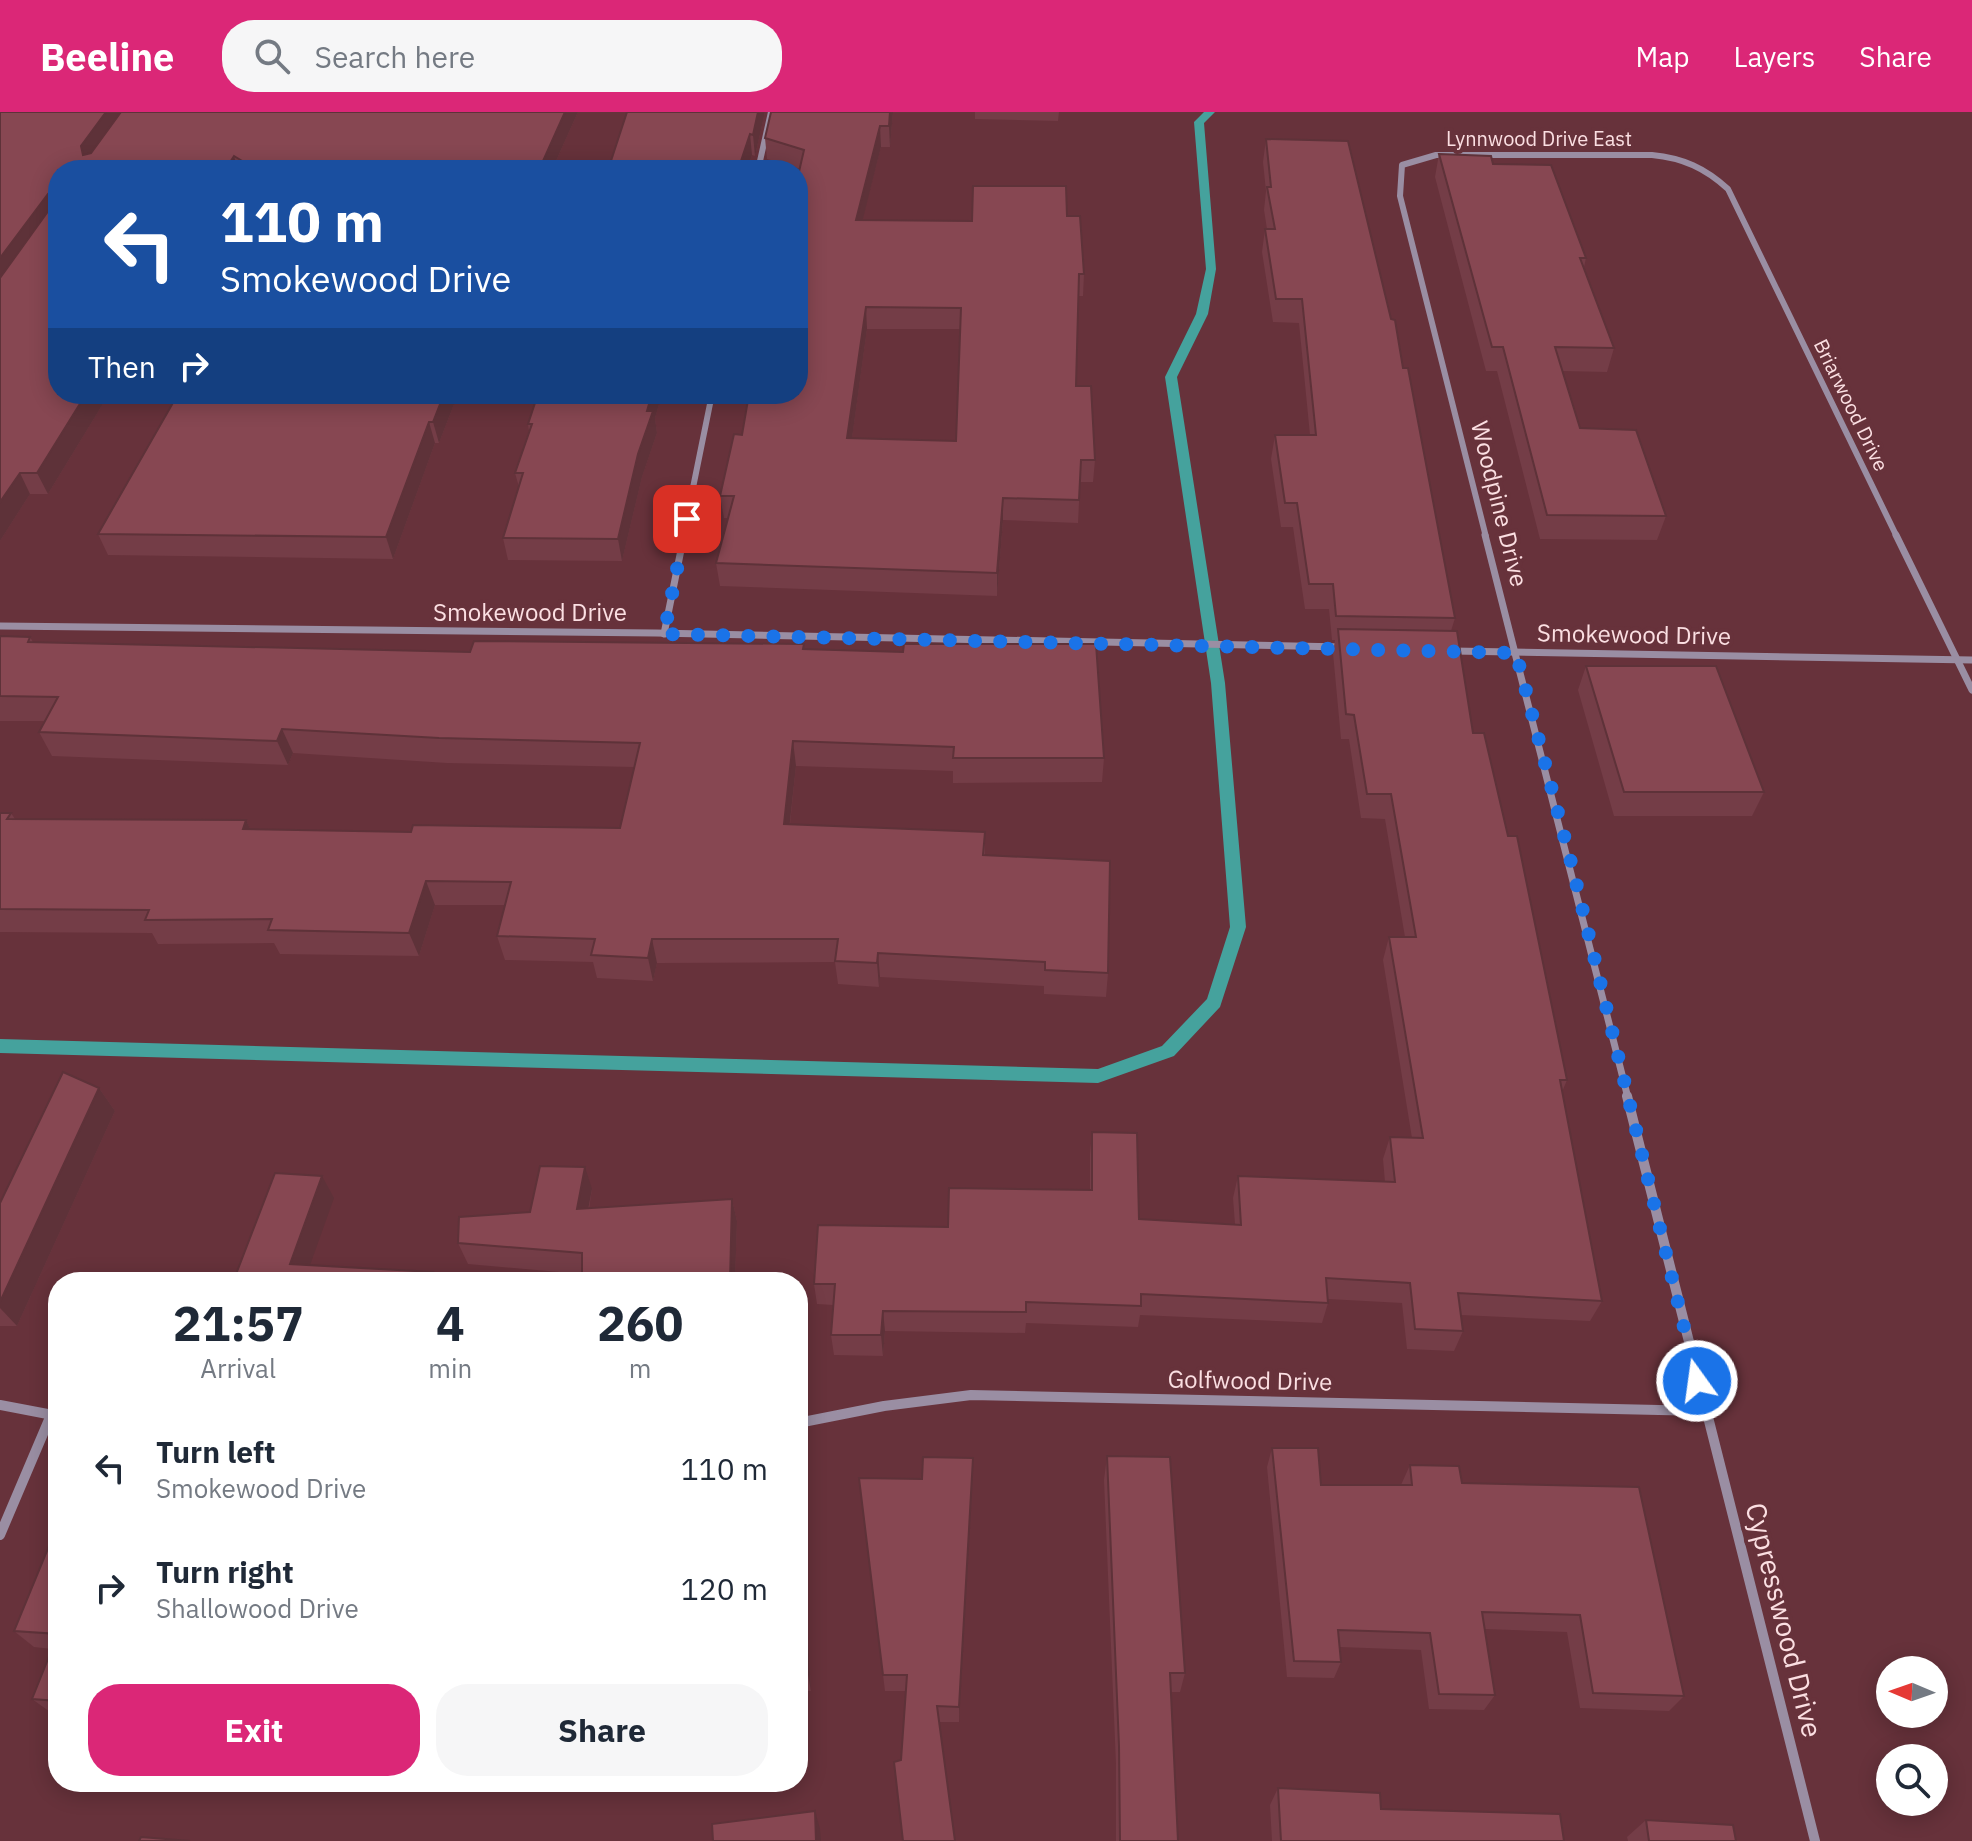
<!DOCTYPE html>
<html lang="en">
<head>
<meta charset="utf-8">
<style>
  body { margin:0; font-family:"IBM Plex Sans",sans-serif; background:#f6f6f7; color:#1f2937; height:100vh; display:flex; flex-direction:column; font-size:30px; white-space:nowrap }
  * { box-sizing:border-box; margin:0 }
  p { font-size:26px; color:#747a83 }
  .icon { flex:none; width:44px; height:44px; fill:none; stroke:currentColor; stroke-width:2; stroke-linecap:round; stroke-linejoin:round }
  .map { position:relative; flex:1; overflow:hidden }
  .sheet { position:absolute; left:48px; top:1160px; width:760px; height:520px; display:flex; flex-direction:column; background:#fff; border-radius:32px; box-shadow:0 4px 20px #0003 }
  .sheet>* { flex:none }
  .top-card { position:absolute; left:48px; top:48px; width:760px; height:244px; border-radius:32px; box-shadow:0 4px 20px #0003; background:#1a4fa0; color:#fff; overflow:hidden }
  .needle { width:52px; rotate:272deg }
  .controls { position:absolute; left:1876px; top:1544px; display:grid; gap:16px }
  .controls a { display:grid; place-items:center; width:72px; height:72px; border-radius:50%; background:#fff; box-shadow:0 4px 20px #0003; font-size:40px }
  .pin { position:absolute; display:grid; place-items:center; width:68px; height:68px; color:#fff; margin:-34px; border-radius:16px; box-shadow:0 4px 12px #0006 }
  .me { position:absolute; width:88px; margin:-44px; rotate:346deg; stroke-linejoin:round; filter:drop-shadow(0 0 6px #0008) }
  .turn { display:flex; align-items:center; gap:28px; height:168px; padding:0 40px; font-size:36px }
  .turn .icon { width:104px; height:104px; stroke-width:2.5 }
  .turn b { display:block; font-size:56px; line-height:68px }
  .then { display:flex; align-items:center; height:76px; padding:0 40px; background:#0003; gap:16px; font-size:30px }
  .eta { display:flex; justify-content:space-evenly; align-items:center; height:136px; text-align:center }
  .eta b { font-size:48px; font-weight:800; line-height:56px }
  .primary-button { display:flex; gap:16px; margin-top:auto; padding:16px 40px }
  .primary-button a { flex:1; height:92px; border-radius:32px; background:#db2777; color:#fff; font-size:32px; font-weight:800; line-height:92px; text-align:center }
  .primary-button a+a { background:#f6f6f7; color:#1f2937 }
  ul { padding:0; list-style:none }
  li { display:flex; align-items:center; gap:24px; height:120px; padding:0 40px }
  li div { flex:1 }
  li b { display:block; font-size:30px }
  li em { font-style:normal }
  header { display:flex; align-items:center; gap:48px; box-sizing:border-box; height:112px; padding:0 40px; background:#db2777; color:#fff }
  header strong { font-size:38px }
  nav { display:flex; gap:44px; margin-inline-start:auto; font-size:28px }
  .search { width:560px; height:72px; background:#f6f6f7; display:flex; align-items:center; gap:20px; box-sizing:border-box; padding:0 28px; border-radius:32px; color:#747a83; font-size:30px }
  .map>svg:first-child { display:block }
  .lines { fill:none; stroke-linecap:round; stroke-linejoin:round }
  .stream { fill:#45a29d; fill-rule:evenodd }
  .minor-far2 { stroke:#9a8ea3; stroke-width:6 }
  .minor-far1 { stroke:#9a8ea3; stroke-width:7 }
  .minor { stroke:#9a8ea3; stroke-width:10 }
  .wall { fill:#743d47; fill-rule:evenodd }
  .shaded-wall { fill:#5e3239 }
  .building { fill:#874752; stroke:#5e3239; stroke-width:2; fill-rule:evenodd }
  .route { stroke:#1a73e8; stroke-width:14; stroke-dasharray:0 25.2 }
  .labels { text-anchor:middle; stroke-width:8; stroke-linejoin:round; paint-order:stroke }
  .far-street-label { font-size:20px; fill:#fbdfe2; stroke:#67323b }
  .street-label { font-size:24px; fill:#fbdfe2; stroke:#67323b }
  .near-street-label { font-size:28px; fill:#fbdfe2; stroke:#67323b }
</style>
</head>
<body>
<header>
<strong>Beeline</strong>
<div class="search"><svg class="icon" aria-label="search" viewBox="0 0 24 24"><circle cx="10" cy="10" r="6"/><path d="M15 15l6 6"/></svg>Search here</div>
<nav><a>Map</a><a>Layers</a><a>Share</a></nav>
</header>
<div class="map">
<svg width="1972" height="1729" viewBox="0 0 1972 1729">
  <rect width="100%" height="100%" fill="#67323b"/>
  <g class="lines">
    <polygon class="stream" points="1204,0 1215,0 1204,11 1216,157 1208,202 1177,265 1225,571 1246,815 1220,895 1174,944 1098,971 0,941 0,927 1098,957 1162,934 1207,887 1230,815 1211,571 1165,265 1196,202 1206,157 1194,10"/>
    <g class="minor-far2">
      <polyline points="758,58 771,0"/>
      <polyline points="683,425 712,282"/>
      <path d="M1486 425 1400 84 1402 53 1436 43H1652C1683 46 1705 56 1728 77L1897 425"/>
    </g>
    <g class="minor-far1">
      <polyline points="1485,423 1628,986"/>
      <polyline points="1896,423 1972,578"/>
      <polyline points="0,514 656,521 1343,535"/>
      <polyline points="664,522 684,423"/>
      <polyline points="1453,539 1972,548"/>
    </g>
    <g class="minor">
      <polyline points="1627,984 1815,1729"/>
      <polyline points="0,1293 58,1304"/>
      <polyline points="798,1311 884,1294 971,1283 1704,1299"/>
      <polyline points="0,1423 51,1303"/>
    </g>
  </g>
  <g class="wall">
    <polygon points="0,0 578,0 552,58 58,58 58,282 109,282 48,382 30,382 0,429"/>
    <polygon points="765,0 755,44 752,43 747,58 608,58"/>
    <path d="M771 0H893L890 35H881L862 108 972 109 1067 104 1084 162 1083 184H1078L1076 274 1095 348 1093 370H1080L1078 411 1003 408 997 484 720 474 716 451 728 406H724L720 384 742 323 800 57 767 47 765 26ZM867 217H960L956 329 852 326Z"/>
    <polygon points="975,0 1059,0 1058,9 975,7"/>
    <polygon points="1266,27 1403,256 1455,506 1451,519 1473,621 1508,724 1567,968 1562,980 1602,1189 1590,1209 1461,1203 1463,1219 1454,1239 1407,1237 1402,1191 1328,1187 1328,1191 1322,1211 1140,1203 1138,1215 1026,1211 1025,1221 885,1219 883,1244 834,1243 831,1223 833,1193 817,1192 814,1172 948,1115 1090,1078 1090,1042 1092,1020 1139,1107 1235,1112 1233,1086 1238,1064 1385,1070 1383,1047 1390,1025 1412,1026 1383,848 1389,825 1405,825 1385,707 1361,706 1349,627 1341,627 1333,541 1335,528 1332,528 1329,497 1305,497 1293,415 1281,415 1271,347 1275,323 1310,323 1299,211 1273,210 1262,140 1265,117 1267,117 1264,98 1266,79 1263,50"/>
    <polygon points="1439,42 1493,52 1586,146 1584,155 1614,236 1607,260 1562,259 1580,316 1666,404 1657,428 1540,427 1497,259 1486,259 1435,65"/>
    <polygon points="178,282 458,282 439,331 435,331 393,447 108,443 98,422"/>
    <polygon points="538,282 662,282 655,306 657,321 642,365 622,449 508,448 503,426 519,375 515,361 529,319 528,312"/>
    <polygon points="0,524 30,525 33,530 470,540 804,537 1104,646 1102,670 953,671 953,659 796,654 790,712 985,720 985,743 1108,861 1106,885 1044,882 1044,874 880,865 879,875 838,872 835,850 657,851 653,869 597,866 593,850 505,848 497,824 505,793 435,793 419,844 280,842 274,831 158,832 152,821 0,820 0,701 11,701 15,707 246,708 250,717 411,720 620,716 634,655 447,651 293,641 288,653 52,644 39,620 44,609 0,609"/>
    <polygon points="1586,554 1764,680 1752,704 1614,704 1578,578"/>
    <polygon points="99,976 115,999 17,1214 0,1214 0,1091"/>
    <polygon points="592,1077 589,1097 732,1087 737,1109 735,1170 582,1170 582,1162 468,1152 458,1131 530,1100"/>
    <polygon points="1272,1336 1321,1373 1401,1373 1410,1353 1462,1371 1684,1584 1669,1599 1580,1596 1567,1520 1485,1517 1495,1583 1484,1598 1429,1597 1421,1538 1340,1535 1341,1550 1334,1566 1287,1565 1267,1355"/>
    <polygon points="1107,1344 1185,1561 1180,1580 1171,1580 1178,1729 1116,1729 1116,1652 1104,1368"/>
    <polygon points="973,1346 973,1365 959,1610 939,1610 901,1648 906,1579 885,1579 859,1366 922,1367"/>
    <polygon points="58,1429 58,1603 53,1602 32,1587 52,1537 34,1535 14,1519"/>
    <polygon points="798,1490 807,1507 811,1579 798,1579"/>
    <polygon points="199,1670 261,1670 258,1679 205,1675"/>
    <polygon points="1278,1676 1381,1697 1564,1729 1272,1729 1270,1693"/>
    <polygon points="1646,1708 1736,1729 1628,1729 1627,1725"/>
  </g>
  <g class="shaded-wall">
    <polygon points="106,0 128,0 89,55 83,43 81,34"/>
    <polygon points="565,0 578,0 552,58 539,58"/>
    <polygon points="758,0 765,0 755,44 753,23"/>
    <polygon points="890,0 893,0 890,35 889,14"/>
    <polygon points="880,14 881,35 857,130 856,108"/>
    <polygon points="750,22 752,43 747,58 738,58"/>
    <polygon points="234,44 238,58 225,58"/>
    <polygon points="48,82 56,102 0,180 0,146"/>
    <polygon points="866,195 867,217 849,348 847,326"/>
    <polygon points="86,282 109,282 48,382 37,361"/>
    <polygon points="444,282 458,282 439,331 433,310"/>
    <polygon points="652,282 662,282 655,306 657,321 642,365 622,449 618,427 638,342 647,299"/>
    <polygon points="429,310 435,331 393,447 386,425"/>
    <polygon points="20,361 30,382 0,429 0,390"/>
    <polygon points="1003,386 1003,408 997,484 997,461"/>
    <polygon points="282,617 293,641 288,653 277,629"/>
    <polygon points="793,629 796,654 787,736 784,712"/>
    <polygon points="246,708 257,732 243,717"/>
    <polygon points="426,769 435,793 419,844 409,821"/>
    <polygon points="652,827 657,851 653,869 648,846"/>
    <polygon points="878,841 880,865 879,875 877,851"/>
    <polygon points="99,976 115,999 17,1214 0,1196 0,1190"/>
    <polygon points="585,1055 592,1077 584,1119 577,1097"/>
    <polygon points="322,1064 334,1086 304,1170 290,1152"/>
    <polygon points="732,1087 737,1109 735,1170 730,1170"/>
    <polygon points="433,1160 438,1170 430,1170"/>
    <polygon points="883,1199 885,1219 883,1244 881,1223"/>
    <polygon points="973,1346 973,1365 959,1610 959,1595"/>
    <polygon points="803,1491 807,1507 811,1579 808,1563"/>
    <polygon points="247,1670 261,1670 258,1679"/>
    <polygon points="815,1699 820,1717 821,1729 816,1729"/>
  </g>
  <g class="building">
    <polygon points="0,0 106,0 81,34 83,43 91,41 121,0 565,0 539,58 257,58 234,44 225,58 58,58 58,282 86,282 37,361 20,361 0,390 0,166 54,91 54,84 48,82 0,146"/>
    <polygon points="627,0 758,0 753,23 750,22 738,58 608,58"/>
    <path d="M771 0H890L889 14H880L856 108 972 109 973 74H1066L1067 104H1080L1084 162H1079L1076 274H1091L1095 348H1081L1079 388 1003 386 997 461 716 451 734 384H720L734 322 742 323 749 282H798V64L804 38 765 26ZM866 195 961 196 956 329 847 326Z"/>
    <polygon points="1266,27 1348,29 1391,207 1395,208 1403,256 1408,256 1455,506 1336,504 1333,472 1309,472 1297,391 1285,391 1275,323 1316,323 1302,187 1276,187 1265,117 1275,117 1267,75 1271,75"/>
    <polygon points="1439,42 1491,44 1493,52 1551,53 1586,146 1580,146 1614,236 1555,235 1580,316 1636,318 1666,404 1547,403 1503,235 1492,235"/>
    <polygon points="178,282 444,282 433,310 429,310 386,425 98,422"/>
    <polygon points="538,282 652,282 647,299 653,299 638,342 618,427 503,426 523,361 515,361 532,312 528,312"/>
    <polygon points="1338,517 1457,519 1473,621 1484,621 1508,724 1517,724 1567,968 1560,968 1602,1189 1458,1181 1463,1219 1415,1217 1410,1171 1326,1166 1328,1191 1141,1182 1141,1194 1026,1190 1026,1200 883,1199 881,1223 831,1223 835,1172 814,1172 818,1113 948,1115 949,1076 1092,1078 1092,1020 1137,1021 1139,1107 1241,1113 1238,1064 1395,1070 1390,1025 1423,1026 1389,825 1416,825 1391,682 1367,682 1354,603 1346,602"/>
    <polygon points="0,524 30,525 28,530 470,540 474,529 804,532 803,537 903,540 904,532 1096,532 1104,646 953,646 954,635 793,629 784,712 985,720 983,743 1110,749 1108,861 1045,858 1045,850 878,841 877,851 835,849 838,827 652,827 648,846 591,843 595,827 497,824 511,770 426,769 409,821 268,818 272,807 145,808 149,798 0,797 0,701 11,701 7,707 246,708 243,717 411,720 413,713 620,716 640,631 439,626 282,617 277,629 39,620 58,585 0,584"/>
    <polygon points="1586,554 1716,554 1764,680 1624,680"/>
    <polygon points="63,960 99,976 0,1190 0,1091"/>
    <polygon points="540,1054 585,1055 577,1097 732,1087 730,1170 582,1170 582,1141 458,1131 459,1105 530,1100"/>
    <polygon points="275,1061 322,1064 290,1152 433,1160 430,1170 233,1170"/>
    <polygon points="1272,1336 1318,1336 1321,1373 1412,1373 1410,1353 1459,1354 1462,1371 1639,1375 1684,1584 1593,1581 1580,1503 1482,1500 1495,1583 1439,1582 1430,1521 1338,1518 1341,1550 1294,1549"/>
    <polygon points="1107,1344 1170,1345 1185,1561 1170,1561 1178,1729 1120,1729 1119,1634"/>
    <polygon points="923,1345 973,1346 959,1595 937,1594 955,1729 903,1729 894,1650 901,1648 907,1563 883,1563 859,1366 922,1367"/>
    <polygon points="51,1429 58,1429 58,1589 32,1587 58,1522 14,1519"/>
    <polygon points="798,1490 803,1491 808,1563 798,1563"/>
    <polygon points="1278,1676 1380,1681 1381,1697 1560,1702 1564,1729 1281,1729"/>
    <polygon points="815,1699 816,1729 713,1729 712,1712"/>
    <polygon points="1646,1708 1733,1713 1736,1729 1649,1729"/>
    <polygon points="141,1725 190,1729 139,1729"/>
  </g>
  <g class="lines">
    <polyline class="route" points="687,407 664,522 1516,541 1572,754 1697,1269"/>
  </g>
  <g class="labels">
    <g class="far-street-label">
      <text x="1539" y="34">Lynnwood Drive East</text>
      <text transform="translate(1851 293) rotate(64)" y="7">Briarwood Drive</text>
    </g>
    <g class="street-label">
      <text transform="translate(1499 392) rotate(76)" y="8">Woodpine Drive</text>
      <text x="530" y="509">Smokewood Drive</text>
      <text transform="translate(1634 523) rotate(1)" y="8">Smokewood Drive</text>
      <text transform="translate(1250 1269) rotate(1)" y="8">Golfwood Drive</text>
    </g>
    <g class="near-street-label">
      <text transform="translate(1784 1508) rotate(76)" y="10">Cypresswood Drive</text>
    </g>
  </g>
</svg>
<div class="controls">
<a><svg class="needle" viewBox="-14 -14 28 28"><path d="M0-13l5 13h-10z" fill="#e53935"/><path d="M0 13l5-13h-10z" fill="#747a83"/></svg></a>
<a><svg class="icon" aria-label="search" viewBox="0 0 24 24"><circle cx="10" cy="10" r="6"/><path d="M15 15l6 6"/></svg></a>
</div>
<div class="pin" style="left:687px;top:407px;background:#d93025"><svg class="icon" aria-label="arrive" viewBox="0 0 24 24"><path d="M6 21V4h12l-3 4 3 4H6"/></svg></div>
<svg class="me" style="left:1697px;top:1269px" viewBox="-20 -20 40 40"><circle r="17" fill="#1a73e8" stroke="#fff" stroke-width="3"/><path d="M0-11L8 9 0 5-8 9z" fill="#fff"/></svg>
<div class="top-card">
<div class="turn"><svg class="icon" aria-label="left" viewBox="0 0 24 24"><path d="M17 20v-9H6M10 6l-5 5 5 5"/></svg><div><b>110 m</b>Smokewood Drive</div></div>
<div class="then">Then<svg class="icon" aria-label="right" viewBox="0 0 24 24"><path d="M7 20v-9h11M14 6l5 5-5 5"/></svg></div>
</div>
<section class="sheet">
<div class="eta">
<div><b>21:57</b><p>Arrival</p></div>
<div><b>4</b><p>min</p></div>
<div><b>260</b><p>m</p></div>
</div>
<ul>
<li><svg class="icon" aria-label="left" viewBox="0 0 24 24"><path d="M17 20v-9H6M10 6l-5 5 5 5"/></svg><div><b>Turn left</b><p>Smokewood Drive</p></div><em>110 m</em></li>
<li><svg class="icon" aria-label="right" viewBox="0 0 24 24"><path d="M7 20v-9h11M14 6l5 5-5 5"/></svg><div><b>Turn right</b><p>Shallowood Drive</p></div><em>120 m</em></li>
</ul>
<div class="primary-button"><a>Exit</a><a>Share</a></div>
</section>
</div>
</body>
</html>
